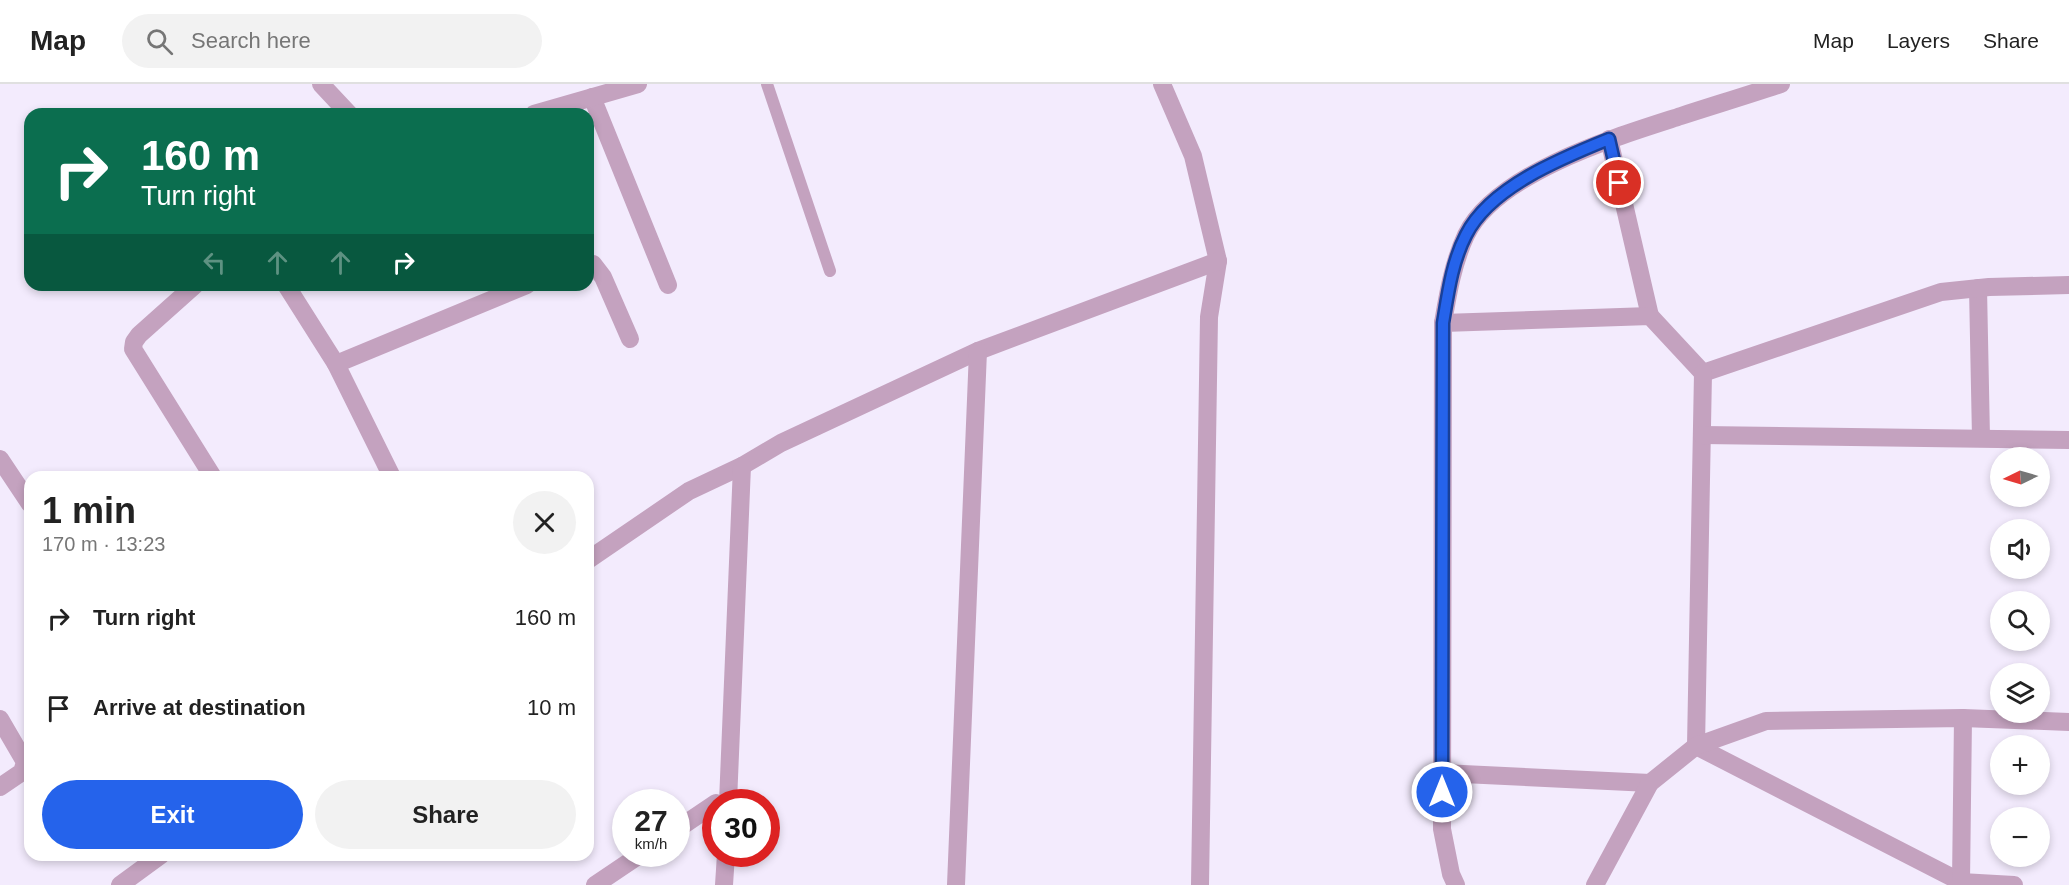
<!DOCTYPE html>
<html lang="en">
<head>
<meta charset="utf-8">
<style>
  body { margin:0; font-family:Helvetica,sans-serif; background:#f2f2f2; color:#222; height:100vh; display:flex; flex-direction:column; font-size:22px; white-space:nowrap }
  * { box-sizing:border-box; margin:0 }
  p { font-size:20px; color:#767676 }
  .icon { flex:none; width:33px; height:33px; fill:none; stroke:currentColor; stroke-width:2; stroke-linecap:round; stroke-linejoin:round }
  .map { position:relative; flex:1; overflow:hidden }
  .panel { position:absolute; left:24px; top:387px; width:570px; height:390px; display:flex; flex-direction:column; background:#fff; border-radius:18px; box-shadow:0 3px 9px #0003 }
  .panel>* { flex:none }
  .top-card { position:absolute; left:24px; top:24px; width:570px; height:183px; border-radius:18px; box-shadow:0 3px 9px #0003; background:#0b6e4f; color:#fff; overflow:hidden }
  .needle { width:39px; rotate:265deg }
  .tools { position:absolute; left:1990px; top:363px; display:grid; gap:12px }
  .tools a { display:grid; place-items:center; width:60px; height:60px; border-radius:50%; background:#fff; box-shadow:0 3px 9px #0003; font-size:30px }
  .speed { position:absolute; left:612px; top:705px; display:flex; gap:12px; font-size:30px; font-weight:700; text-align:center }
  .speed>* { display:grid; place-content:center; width:78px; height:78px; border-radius:50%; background:#fff; box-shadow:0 3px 9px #0003; line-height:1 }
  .speed small { font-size:15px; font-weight:400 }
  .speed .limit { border:9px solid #d22; background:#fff; color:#111 }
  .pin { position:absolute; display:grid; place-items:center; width:51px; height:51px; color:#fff; margin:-26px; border:3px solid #fff; border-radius:50%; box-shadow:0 2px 6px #0007 }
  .me { position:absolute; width:66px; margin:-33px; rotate:0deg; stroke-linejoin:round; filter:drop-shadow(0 0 4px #0008) }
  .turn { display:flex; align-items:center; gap:21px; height:126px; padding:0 18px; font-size:27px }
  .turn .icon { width:78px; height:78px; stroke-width:2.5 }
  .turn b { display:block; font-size:42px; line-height:51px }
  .lanes { display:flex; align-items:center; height:57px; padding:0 18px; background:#0003; justify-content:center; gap:30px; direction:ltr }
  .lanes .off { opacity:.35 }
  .round { display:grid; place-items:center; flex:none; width:63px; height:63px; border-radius:32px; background:#f2f2f2 }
  .summary { display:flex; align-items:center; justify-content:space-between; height:102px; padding:0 18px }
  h1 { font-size:36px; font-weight:600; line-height:45px }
  .primary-button { display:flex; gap:12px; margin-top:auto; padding:12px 18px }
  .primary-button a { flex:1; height:69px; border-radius:36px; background:#2563eb; color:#fff; font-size:24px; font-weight:600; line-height:69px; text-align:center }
  .primary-button a+a { background:#f2f2f2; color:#222 }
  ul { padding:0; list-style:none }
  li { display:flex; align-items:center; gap:18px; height:90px; padding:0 18px }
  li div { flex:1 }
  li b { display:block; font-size:22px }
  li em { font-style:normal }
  header { display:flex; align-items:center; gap:36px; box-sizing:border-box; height:84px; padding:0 30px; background:#fff; border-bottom:2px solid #e0e0e0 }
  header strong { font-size:28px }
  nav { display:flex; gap:33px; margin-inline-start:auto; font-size:21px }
  .search { width:420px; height:54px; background:#f2f2f2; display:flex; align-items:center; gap:15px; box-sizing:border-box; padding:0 21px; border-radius:33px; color:#767676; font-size:22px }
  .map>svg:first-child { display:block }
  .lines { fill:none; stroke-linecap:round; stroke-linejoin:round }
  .service { stroke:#c4a2bf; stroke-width:12 }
  .minor { stroke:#c4a2bf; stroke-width:18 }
  .route-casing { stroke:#184099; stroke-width:15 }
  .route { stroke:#2563eb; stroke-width:10 }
</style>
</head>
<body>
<header>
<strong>Map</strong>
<div class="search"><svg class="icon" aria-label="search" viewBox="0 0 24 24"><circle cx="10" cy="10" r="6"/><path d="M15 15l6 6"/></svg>Search here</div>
<nav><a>Map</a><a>Layers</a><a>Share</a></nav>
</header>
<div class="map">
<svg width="2069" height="801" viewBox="0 0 2069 801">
  <rect width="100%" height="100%" fill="#f3ebfd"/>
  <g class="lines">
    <polyline class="service" points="767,0 830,187"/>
    <g class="minor">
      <polyline points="321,0 349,30"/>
      <polyline points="1162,0 1193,72 1218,177 1209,233 1200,801"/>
      <polyline points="592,13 668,201"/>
      <polyline points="534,30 638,0"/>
      <polyline points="1609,55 1650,232"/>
      <polyline points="588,181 593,180 603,193 630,255"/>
      <polyline points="195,201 139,251 134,258 133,265 213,393"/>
      <polyline points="286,201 336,280 392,393"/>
      <polyline points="1978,204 1981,354"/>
      <polyline points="1443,239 1650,232 1703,289 1941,208 1989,203 2069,201"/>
      <polyline points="336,280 527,201"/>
      <polyline points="1703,289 1696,662 1961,798"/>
      <polyline points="1702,351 2069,356"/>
      <polyline points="0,375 30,420"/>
      <polyline points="588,476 689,407 742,382 781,359 978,267 1218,177"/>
      <polyline points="1963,634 1961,798 2014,801"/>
      <polyline points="0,635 25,678 22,688 0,703"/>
      <polyline points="1442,689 1650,699"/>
      <polyline points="728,718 742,382"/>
      <polyline points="676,746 716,719"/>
      <polyline points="120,801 161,771"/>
      <polyline points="595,801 641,770"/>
      <polyline points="724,801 726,770"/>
      <polyline points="956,801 978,267"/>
      <path d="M1456 801 1451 790 1442 745 1443 239C1448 209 1453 179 1466 151 1497 88 1619 52 1681 32 1715 21 1748 11 1781 0"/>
      <polyline points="1595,801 1650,699 1696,662 1766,637 1963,634 2069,638"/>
    </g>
  </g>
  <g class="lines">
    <g class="route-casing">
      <path id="route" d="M1442 708 1443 239C1448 209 1452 178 1466 151 1490 103 1562 74 1609 55L1619 99"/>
    </g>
    <use href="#route" class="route"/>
  </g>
</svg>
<div class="tools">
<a><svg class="needle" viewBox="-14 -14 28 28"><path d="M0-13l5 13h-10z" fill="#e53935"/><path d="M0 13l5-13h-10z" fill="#767676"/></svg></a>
<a><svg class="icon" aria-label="sound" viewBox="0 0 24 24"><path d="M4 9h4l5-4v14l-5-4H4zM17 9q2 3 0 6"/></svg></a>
<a><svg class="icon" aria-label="search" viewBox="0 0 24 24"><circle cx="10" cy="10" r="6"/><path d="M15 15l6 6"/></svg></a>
<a><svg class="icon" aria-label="layers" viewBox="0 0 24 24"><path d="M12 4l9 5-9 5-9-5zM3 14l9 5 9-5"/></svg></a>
<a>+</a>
<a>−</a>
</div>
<div class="speed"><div>27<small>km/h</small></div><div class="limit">30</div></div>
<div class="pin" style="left:1619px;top:99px;background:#d93025"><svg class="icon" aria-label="arrive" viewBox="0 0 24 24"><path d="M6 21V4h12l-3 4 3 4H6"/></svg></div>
<svg class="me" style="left:1442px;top:708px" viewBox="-20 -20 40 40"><circle r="17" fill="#2563eb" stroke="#fff" stroke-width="3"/><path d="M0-11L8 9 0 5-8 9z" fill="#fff"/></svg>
<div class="top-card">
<div class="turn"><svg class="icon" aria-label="right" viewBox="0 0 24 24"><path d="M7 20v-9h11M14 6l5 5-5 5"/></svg><div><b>160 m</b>Turn right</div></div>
<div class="lanes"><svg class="icon off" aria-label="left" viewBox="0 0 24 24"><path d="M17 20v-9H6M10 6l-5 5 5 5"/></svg><svg class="icon off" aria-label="ahead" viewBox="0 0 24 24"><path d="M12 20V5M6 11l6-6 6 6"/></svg><svg class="icon off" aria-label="ahead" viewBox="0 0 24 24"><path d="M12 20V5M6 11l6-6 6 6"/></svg><svg class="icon" aria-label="right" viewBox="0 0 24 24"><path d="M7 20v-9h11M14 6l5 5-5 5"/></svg></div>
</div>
<section class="panel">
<div class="summary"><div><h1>1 min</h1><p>170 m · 13:23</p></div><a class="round"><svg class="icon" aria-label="close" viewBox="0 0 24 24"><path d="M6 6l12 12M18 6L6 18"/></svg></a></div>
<ul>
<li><svg class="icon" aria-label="right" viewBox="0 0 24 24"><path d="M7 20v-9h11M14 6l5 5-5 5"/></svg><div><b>Turn right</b></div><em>160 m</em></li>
<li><svg class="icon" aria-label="arrive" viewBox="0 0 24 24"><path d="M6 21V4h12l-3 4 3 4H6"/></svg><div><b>Arrive at destination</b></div><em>10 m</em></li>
</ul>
<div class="primary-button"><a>Exit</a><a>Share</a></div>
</section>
</div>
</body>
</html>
